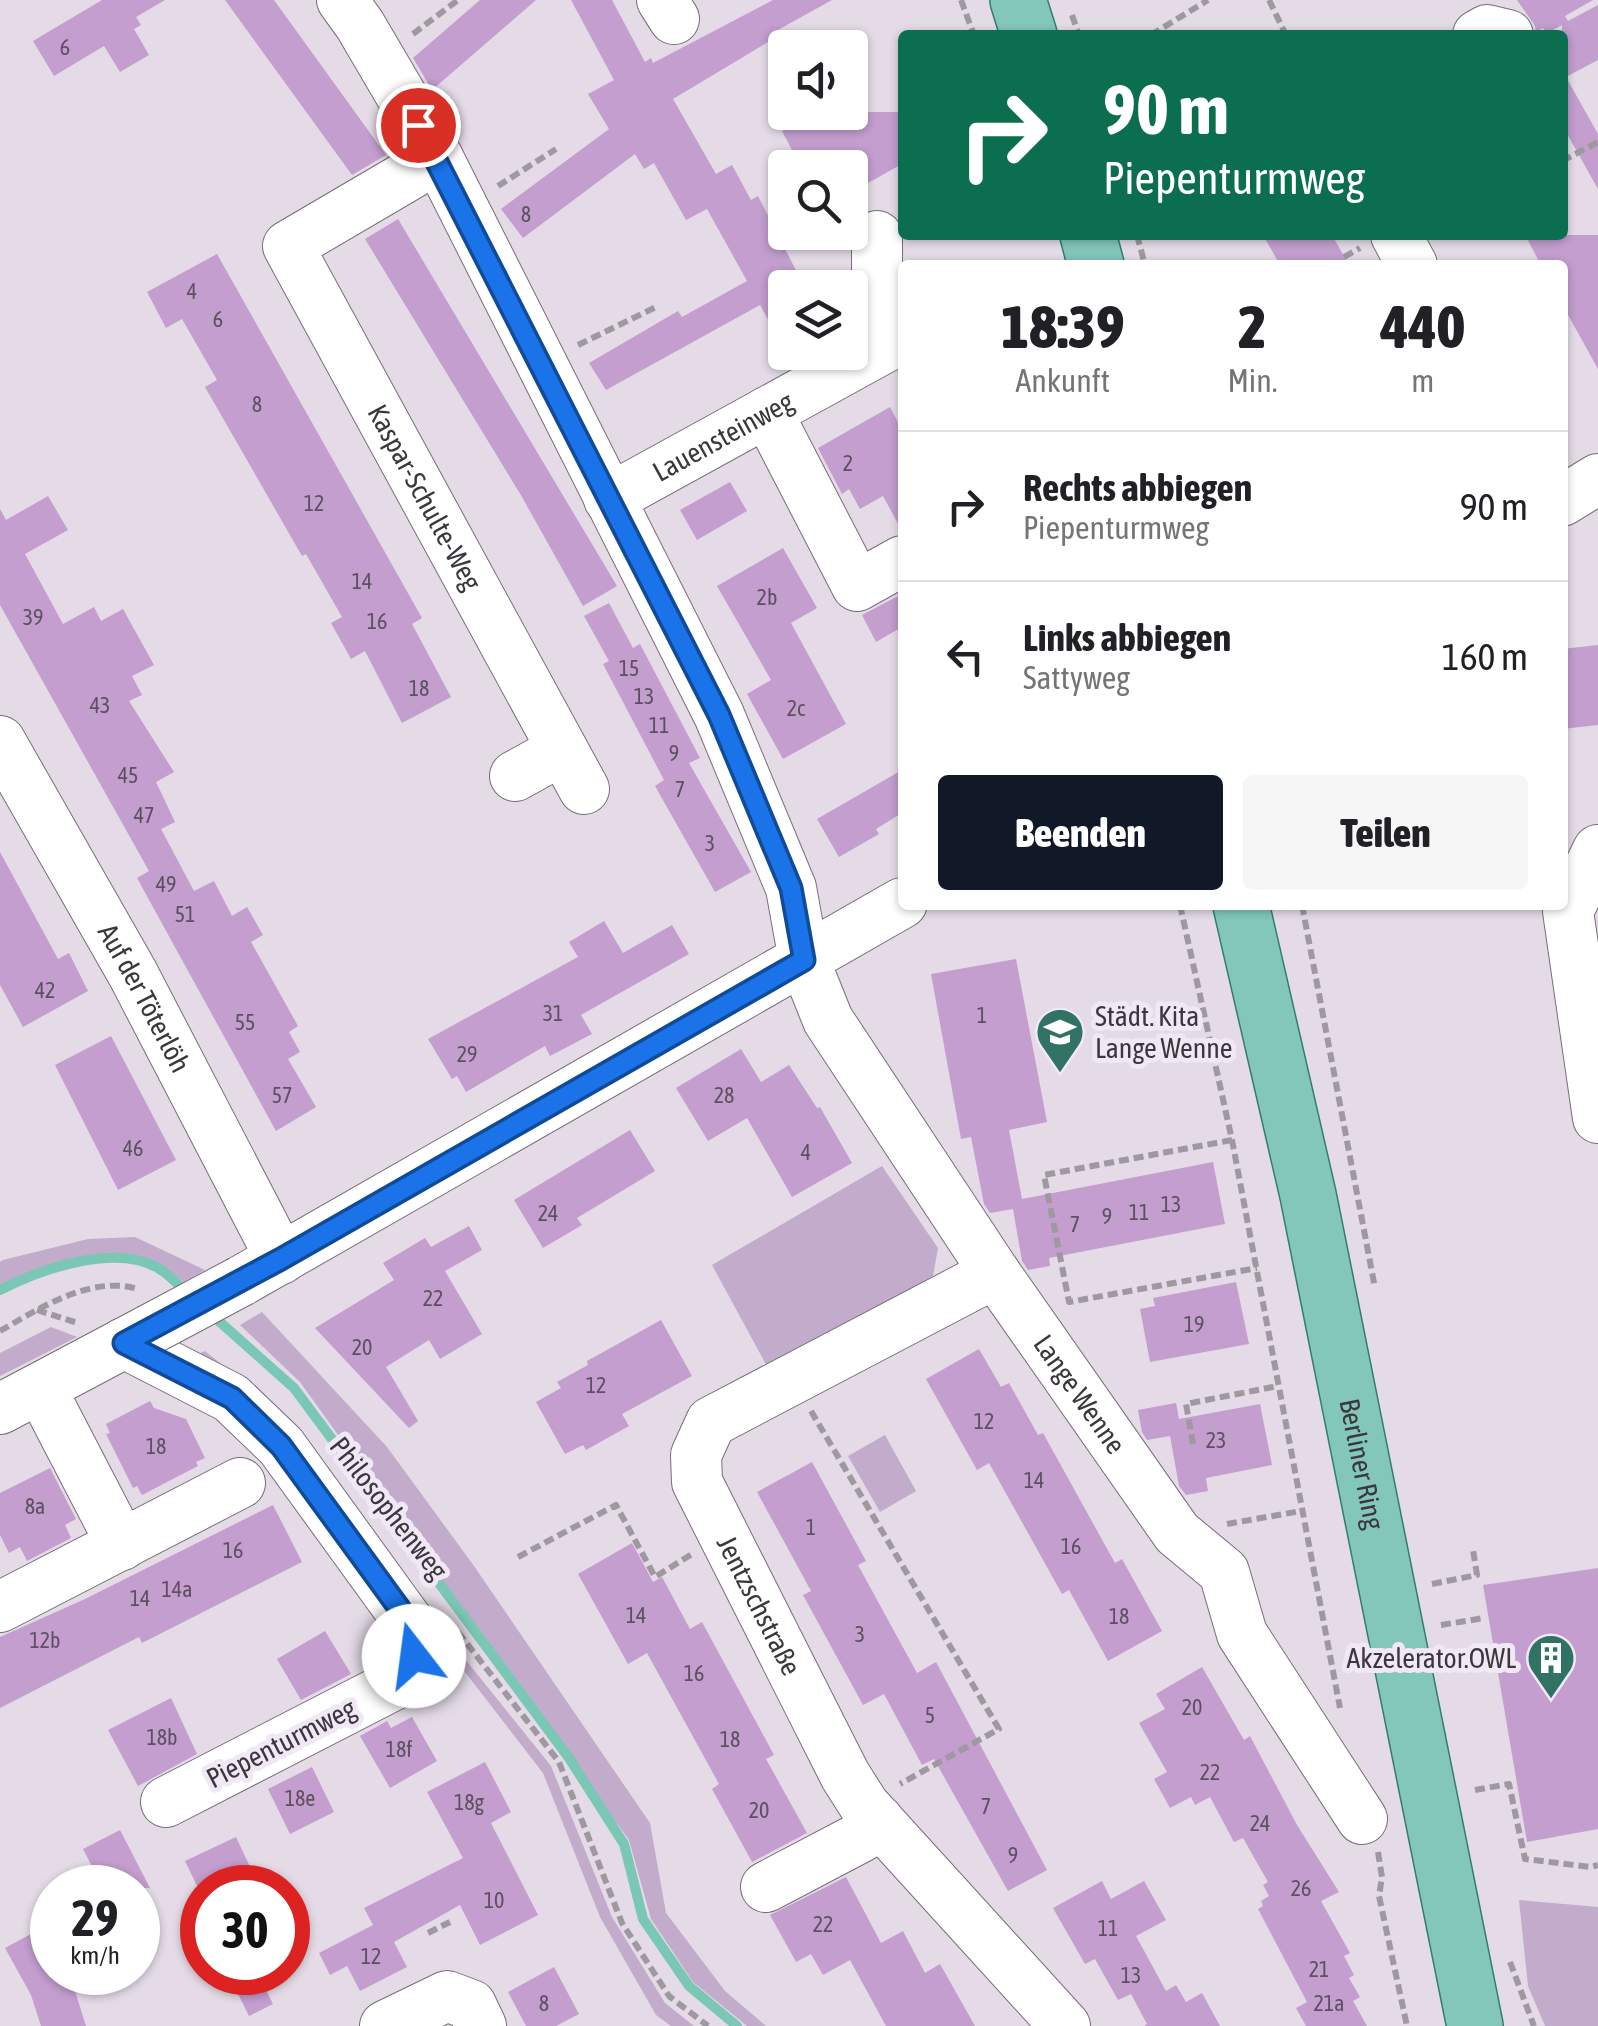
<!DOCTYPE html>
<html lang="de">
<head>
<meta charset="utf-8">
<style>
  body { margin:0; font-family:"Asap Condensed",sans-serif; background:#f6f6f6; color:#202124; height:100vh; display:flex; flex-direction:column; font-size:38px; white-space:nowrap }
  * { box-sizing:border-box; margin:0 }
  p { font-size:32px; color:#757577 }
  .icon { flex:none; width:55px; height:55px; fill:none; stroke:currentColor; stroke-width:2; stroke-linecap:round; stroke-linejoin:round }
  .map { position:relative; flex:1; overflow:hidden }
  .details { position:absolute; left:898px; top:260px; width:670px; height:650px; display:flex; flex-direction:column; background:#fff; border-radius:10px; box-shadow:0 2px 8px #0004 }
  .details>* { flex:none }
  .top-card { position:absolute; left:898px; top:30px; width:670px; height:210px; border-radius:10px; box-shadow:0 2px 8px #0004; background:#0b6e4f; color:#fff; overflow:hidden }
  .fabs { position:absolute; left:768px; top:30px; display:grid; gap:20px }
  .fabs a { display:grid; place-items:center; width:100px; height:100px; border-radius:10px; background:#fff; box-shadow:0 2px 8px #0004; font-size:50px }
  .speed { position:absolute; left:30px; top:1865px; display:flex; gap:20px; font-size:50px; font-weight:700; text-align:center }
  .speed>* { display:grid; place-content:center; width:130px; height:130px; border-radius:50%; background:#fff; box-shadow:0 2px 8px #0004; line-height:1 }
  .speed small { font-size:25px; font-weight:400 }
  .speed .limit { border:15px solid #d22; background:#fff; color:#111 }
  .pin { position:absolute; display:grid; place-items:center; width:85px; height:85px; color:#fff; margin:-42px; border:5px solid #fff; border-radius:50%; box-shadow:0 2px 10px #0007 }
  .me { position:absolute; width:110px; margin:-55px; rotate:345deg; stroke-linejoin:round; filter:drop-shadow(0 0 8px #0008) }
  .turn { display:flex; align-items:center; gap:35px; height:210px; padding:0 40px; font-size:45px }
  .turn .icon { width:130px; height:130px; stroke-width:2.5 }
  .turn b { display:block; font-size:70px; line-height:85px }
  .eta { display:flex; justify-content:space-evenly; align-items:center; height:170px; text-align:center }
  .eta b { font-size:60px; font-weight:800; line-height:70px }
  .primary-button { display:flex; gap:20px; margin-top:auto; padding:20px 40px }
  .primary-button a { flex:1; height:115px; border-radius:10px; background:#111827; color:#fff; font-size:40px; font-weight:800; line-height:115px; text-align:center }
  .primary-button a+a { background:#f6f6f6; color:#202124 }
  ul { padding:0; list-style:none }
  li { display:flex; align-items:center; gap:30px; height:150px; padding:0 40px; border-top:2px solid #e0e0e0 }
  li div { flex:1 }
  li b { display:block; font-size:38px }
  li em { font-style:normal }
  .map>svg:first-child { display:block }
  .green { fill:#c2abcb }
  .lines { fill:none; stroke-linecap:round; stroke-linejoin:round }
  .stream { stroke:#7bc7b5; stroke-width:10 }
  .building { fill:#c39ecf }
  .minor-casing { stroke:#766e79; stroke-width:52 }
  .major-casing { stroke:#337c70; stroke-width:58 }
  .path { stroke:#9f98a1; stroke-width:6; stroke-dasharray:10 5; stroke-linecap:butt }
  .minor { stroke:#fff; stroke-width:50 }
  .major { stroke:#82c7ba; stroke-width:55 }
  .minor-bridge-casing { stroke:#766e79; stroke-width:52; stroke-linecap:butt }
  .minor-bridge { stroke:#fff; stroke-width:50 }
  .route-casing { stroke:#114b97; stroke-width:25 }
  .route { stroke:#1a73e8; stroke-width:18 }
  .labels { text-anchor:middle; stroke-width:10; stroke-linejoin:round; paint-order:stroke }
  .number-label { font-size:22px; fill:#5d5161 }
  .street-label { font-size:28px; fill:#3b373c; stroke:#f1e8f5 }
  .poi-label { font-size:28px; fill:#3b373c; stroke:#f1e8f5; text-anchor:start }
</style>
</head>
<body>
<div class="map">
<svg width="1598" height="2026" viewBox="0 0 1598 2026">
  <rect width="100%" height="100%" fill="#e4dbe7"/>
  <g class="green">
    <polygon points="882,1166 938,1248 933,1276 769,1370 712,1265"/>
    <path d="M135 1237 205 1270 184 1282C140 1246 104 1249 52 1266 35 1272 16 1277 0 1285V1262L3 1260 88 1239Z"/>
    <polygon points="262,1312 387,1447 474,1566 650,1823 666,1913 725,1991 766,2026 747,2026 693,1982 651,1919 629,1840 300,1382 240,1325"/>
    <polygon points="51,1327 77,1337 0,1376 0,1353"/>
    <polygon points="205,1351 241,1380 551,1766 612,1917 665,2003 694,2026 671,2026 656,2015 600,1917 543,1773 431,1628 196,1355"/>
    <polygon points="885,1435 916,1491 880,1512 848,1456"/>
    <polygon points="1519,1900 1598,1907 1598,2026 1545,2026 1528,1986"/>
  </g>
  <g class="lines">
    <g class="stream">
      <path d="M0 1290C41 1269 115 1243 158 1268 169 1274 179 1285 188 1294"/>
      <polyline points="212,1315 294,1388 569,1758 624,1844 643,1919 689,1986 737,2026"/>
    </g>
  </g>
  <g class="building">
    <polygon points="102,0 165,0 136,17 141,25 134,29 149,55 120,72 104,46 54,76 33,41"/>
    <polygon points="225,0 274,0 386,155 352,175"/>
    <polygon points="480,0 536,0 432,90 413,58"/>
    <polygon points="571,0 612,0 645,62 651,58 653,63 773,0 832,0 776,31 778,36 673,99 716,174 732,165 751,200 758,196 805,288 785,288 785,350 760,305 606,390 589,363 678,311 682,317 747,281 707,209 686,220 654,163 644,169 635,154 523,238 501,209 609,129 588,94 614,80"/>
    <polygon points="1517,0 1593,0 1565,16 1568,21 1598,5 1598,60 1566,77 1598,134 1598,189 1562,125 1562,25 1546,34 1543,28 1536,32 1535,26"/>
    <polygon points="815,112 902,112 902,164 850,193 850,168 820,168 814,158 800,165 782,131"/>
    <polygon points="398,219 617,586 583,606 522,497 365,239"/>
    <polygon points="1263,235 1332,235 1349,265 1280,265"/>
    <polygon points="1525,235 1598,235 1598,369 1562,304 1562,265 1541,265"/>
    <polygon points="217,254 422,618 412,624 451,697 402,723 365,651 351,659 331,623 342,617 306,554 302,556 205,387 217,380 182,319 166,328 147,292"/>
    <polygon points="890,407 902,430 902,531 883,496 860,509 849,489 842,494 818,448"/>
    <polygon points="730,482 747,511 697,540 680,510"/>
    <polygon points="48,496 68,530 25,554 63,624 94,607 101,621 123,609 154,665 132,676 142,695 129,701 174,772 156,782 175,822 161,829 194,891 214,881 232,916 247,907 263,935 251,942 298,1026 289,1032 300,1052 288,1059 316,1107 276,1131 137,878 149,871 0,605 0,509 6,520"/>
    <polygon points="783,548 817,608 791,623 846,724 783,759 747,694 771,680 717,586"/>
    <polygon points="902,594 902,627 876,642 862,615"/>
    <polygon points="609,603 633,648 640,644 700,758 689,763 751,872 715,892 655,786 664,780 603,664 609,661 584,616"/>
    <polygon points="1598,645 1598,725 1562,729 1562,649"/>
    <polygon points="902,770 902,813 876,829 879,834 839,857 817,819"/>
    <polygon points="0,852 58,959 69,953 88,991 23,1027 0,985"/>
    <polygon points="604,921 623,953 672,925 689,954 581,1015 592,1034 550,1056 545,1046 466,1092 457,1076 452,1079 428,1039 578,957 569,942"/>
    <polygon points="1016,959 1047,1122 1009,1130 1022,1199 1213,1162 1225,1224 1049,1258 1050,1266 1028,1270 1022,1261 1013,1209 990,1213 984,1204 971,1137 961,1139 931,974"/>
    <polygon points="111,1036 176,1160 118,1190 55,1065"/>
    <polygon points="741,1049 761,1082 789,1065 817,1108 820,1107 852,1163 792,1197 747,1118 708,1141 676,1088"/>
    <polygon points="630,1130 655,1171 577,1218 582,1225 543,1248 514,1200"/>
    <polygon points="469,1226 482,1250 445,1271 482,1334 440,1359 429,1340 386,1367 418,1421 409,1428 315,1328 394,1280 383,1263 425,1238 431,1247"/>
    <polygon points="1236,1282 1249,1344 1150,1362 1140,1309 1155,1306 1153,1298"/>
    <polygon points="661,1320 692,1376 622,1414 629,1426 586,1450 583,1445 565,1454 536,1402 561,1388 557,1382 588,1365 587,1361"/>
    <polygon points="979,1349 1001,1387 1009,1383 1038,1435 1043,1433 1115,1563 1122,1559 1162,1631 1108,1661 1069,1590 1062,1594 989,1463 977,1470 926,1379"/>
    <polygon points="150,1401 154,1408 186,1419 205,1458 196,1462 198,1466 142,1495 137,1486 133,1488 106,1434 110,1433 106,1424"/>
    <polygon points="1176,1403 1179,1419 1260,1404 1272,1465 1206,1478 1208,1491 1186,1495 1179,1486 1170,1436 1147,1440 1142,1432 1138,1410"/>
    <polygon points="812,1462 866,1561 858,1565 917,1673 936,1662 1047,1870 1008,1891 934,1759 922,1765 884,1694 863,1705 803,1595 811,1591 757,1492"/>
    <polygon points="50,1468 76,1519 65,1525 71,1538 27,1561 20,1547 9,1553 0,1535 0,1493"/>
    <polygon points="273,1505 302,1562 142,1643 139,1637 0,1708 0,1637 85,1599"/>
    <polygon points="632,1543 653,1582 662,1577 690,1629 702,1622 774,1755 766,1759 807,1833 752,1862 712,1789 719,1784 647,1653 628,1664 578,1574"/>
    <polygon points="1598,1568 1598,1829 1527,1842 1483,1585"/>
    <polygon points="325,1631 351,1674 301,1700 277,1659"/>
    <polygon points="1202,1667 1244,1740 1250,1736 1297,1825 1339,1892 1321,1901 1350,1953 1344,1956 1354,1975 1349,1978 1360,1997 1353,2001 1367,2026 1306,2026 1296,2008 1307,2002 1258,1909 1263,1906 1261,1901 1269,1896 1263,1885 1268,1882 1243,1838 1234,1842 1210,1797 1195,1805 1191,1797 1170,1808 1154,1779 1167,1772 1139,1723 1165,1709 1156,1694"/>
    <polygon points="171,1698 197,1754 138,1786 108,1730"/>
    <polygon points="412,1717 437,1761 390,1788 360,1736 387,1721 391,1728"/>
    <polygon points="485,1762 511,1812 491,1823 538,1915 480,1945 460,1905 394,1942 407,1967 360,1991 347,1966 330,1975 319,1953 373,1925 364,1908 463,1858 427,1792"/>
    <polygon points="312,1767 334,1812 290,1834 268,1789"/>
    <polygon points="120,1830 150,1888 103,1888 83,1849"/>
    <polygon points="236,1837 260,1888 198,1888 185,1861"/>
    <polygon points="846,1877 881,1943 903,1931 925,1973 940,1964 975,2026 886,2026 850,1960 823,1975 811,1954 796,1962 770,1915"/>
    <polygon points="1102,1881 1111,1899 1144,1881 1166,1920 1136,1936 1166,1991 1176,1985 1186,2002 1202,1993 1220,2026 1144,2026 1147,2024 1131,1994 1118,2000 1095,1959 1085,1964 1053,1908"/>
    <polygon points="42,1928 52,1946 52,1972 69,1972 86,2026 41,2026 31,1995 5,1948"/>
    <polygon points="554,1967 579,2014 556,2026 526,2026 508,1992"/>
    <polygon points="227,1972 257,1972 273,2004 249,2016"/>
  </g>
  <g class="lines">
    <g class="minor-casing">
      <g id="minor">
        <path id="s1" d="M342 0 360 25 438 158 719 715 791 888 804 960 828 1020 995 1273 1177 1533 1224 1572 1242 1634 1362 1819"/>
        <polyline points="662,0 674,19"/>
        <polyline points="1478,35 1487,30 1508,35"/>
        <path id="s2" d="M438 158 288 246 584 789"/>
        <polyline points="1396,235 1412,265"/>
        <polyline points="767,412 857,586 902,561"/>
        <path id="s3" d="M609 499 891 344 877 292V236"/>
        <polyline points="1562,501 1598,479"/>
        <path id="s4" d="M0 741 133 974 281 1259"/>
        <polyline points="515,776 562,750"/>
        <polyline points="1598,850 1568,911 1598,1118"/>
        <path id="s5" d="M995 1273 711 1422 696 1455 697 1482 845 1775 864 1805 1065 2026"/>
        <polyline points="241,1281 902,903"/>
        <polyline points="124,1343 231,1398 281,1446 418,1635 409,1677 166,1802"/>
        <polyline points="41,1389 122,1545"/>
        <polyline points="0,1409 149,1330"/>
        <polyline points="0,1607 240,1483"/>
        <polyline points="766,1887 861,1837 878,1820"/>
        <polyline points="385,2026 447,1996 471,2005 481,2026"/>
      </g>
    </g>
    <g class="major-casing">
      <g id="major">
        <polyline points="1018,0 1029,35"/>
        <polyline points="1088,235 1096,265"/>
        <path id="s6" d="M1241 905 1308 1195 1475 2026"/>
      </g>
    </g>
    <g class="path">
      <polyline points="961,0 974,35"/>
      <polyline points="1269,0 1286,35"/>
      <polyline points="1072,15 1079,35"/>
      <polyline points="413,34 458,0"/>
      <polyline points="1151,35 1208,0"/>
      <polyline points="1562,161 1598,142"/>
      <polyline points="498,186 556,149"/>
      <polyline points="1137,235 1145,265"/>
      <polyline points="1344,257 1360,248"/>
      <polyline points="578,345 656,307"/>
      <polyline points="1180,905 1232,1140 1340,1708"/>
      <polyline points="1302,905 1375,1288"/>
      <polyline points="1232,1140 1044,1175 1069,1302 1257,1268"/>
      <polyline points="37,1310 78,1323"/>
      <path d="M0 1331C40 1308 91 1275 138 1289"/>
      <polyline points="811,1411 999,1729 900,1784"/>
      <polyline points="1193,1444 1186,1404 1278,1386"/>
      <polyline points="1227,1524 1301,1511"/>
      <polyline points="518,1557 616,1505 655,1577 692,1554"/>
      <polyline points="1432,1584 1477,1575 1473,1550"/>
      <polyline points="1441,1625 1484,1618"/>
      <polyline points="458,1632 559,1762 622,1923 669,1996 708,2026"/>
      <polyline points="1475,1790 1509,1784 1525,1859 1591,1867 1598,1865"/>
      <polyline points="1378,1852 1382,1877 1379,1896 1407,2026"/>
      <polyline points="428,1933 450,1922"/>
      <polyline points="1510,1962 1534,2026"/>
    </g>
    <use href="#minor" class="minor"/>
    <use href="#major" class="major"/>
    <g class="minor-bridge-casing">
      <polyline id="minor-bridge" points="149,1330 241,1281"/>
    </g>
    <use href="#minor-bridge" class="minor-bridge"/>
  </g>
  <g class="lines">
    <g class="route-casing">
      <polyline id="route" points="414,1656 418,1634 281,1446 232,1398 124,1343 281,1259 804,960 791,888 719,715 418,125"/>
    </g>
    <use href="#route" class="route"/>
  </g>
  <defs>
    <g id="school-pin" transform="scale(2.5)"><path d="M0 17L-7.5 6A9.5 9.5 0 1 1 7.5 6Z" fill="#307365" stroke="#f1e8f5"/><path d="M0-5L7-2L0 1L-7-2ZM-4 1L0 2.5L4 1V4Q0 6-4 4Z" fill="#fff"/></g>
    <g id="building-pin" transform="scale(2.5)"><path d="M0 17L-7.5 6A9.5 9.5 0 1 1 7.5 6Z" fill="#307365" stroke="#f1e8f5"/><path d="M-4-6H4V6H1V3H-1V6H-4ZM-2.5-4.3h1.7v1.8h-1.7ZM.8-4.3h1.7v1.8H.8ZM-2.5-1h1.7V.8h-1.7ZM.8-1h1.7V.8H.8Z" fill="#fff"/></g>
  </defs>
  <g fill-rule="evenodd">
    <use href="#school-pin" x="1060" y="1032"/>
    <use href="#building-pin" x="1551" y="1658"/>
  </g>
  <g class="labels">
    <g class="number-label">
      <text x="65" y="55">6</text>
      <text x="526" y="222">8</text>
      <text x="192" y="299">4</text>
      <text x="218" y="327">6</text>
      <text x="257" y="412">8</text>
      <text x="848" y="471">2</text>
      <text x="314" y="511">12</text>
      <text x="362" y="589">14</text>
      <text x="767" y="605">2b</text>
      <text x="33" y="625">39</text>
      <text x="377" y="629">16</text>
      <text x="629" y="676">15</text>
      <text x="419" y="696">18</text>
      <text x="644" y="704">13</text>
      <text x="100" y="713">43</text>
      <text x="796" y="716">2c</text>
      <text x="659" y="733">11</text>
      <text x="674" y="761">9</text>
      <text x="128" y="783">45</text>
      <text x="680" y="797">7</text>
      <text x="144" y="823">47</text>
      <text x="710" y="851">3</text>
      <text x="166" y="892">49</text>
      <text x="185" y="922">51</text>
      <text x="45" y="998">42</text>
      <text x="553" y="1021">31</text>
      <text x="982" y="1023">1</text>
      <text x="245" y="1030">55</text>
      <text x="467" y="1062">29</text>
      <text x="282" y="1103">57</text>
      <text x="724" y="1103">28</text>
      <text x="133" y="1156">46</text>
      <text x="806" y="1160">4</text>
      <text x="1171" y="1212">13</text>
      <text x="1139" y="1220">11</text>
      <text x="548" y="1221">24</text>
      <text x="1107" y="1224">9</text>
      <text x="1075" y="1232">7</text>
      <text x="433" y="1306">22</text>
      <text x="1194" y="1332">19</text>
      <text x="362" y="1355">20</text>
      <text x="596" y="1393">12</text>
      <text x="984" y="1429">12</text>
      <text x="1216" y="1448">23</text>
      <text x="156" y="1454">18</text>
      <text x="1034" y="1488">14</text>
      <text x="35" y="1514">8a</text>
      <text x="811" y="1535">1</text>
      <text x="1071" y="1554">16</text>
      <text x="233" y="1558">16</text>
      <text x="177" y="1597">14a</text>
      <text x="140" y="1606">14</text>
      <text x="636" y="1623">14</text>
      <text x="1119" y="1624">18</text>
      <text x="860" y="1642">3</text>
      <text x="45" y="1648">12b</text>
      <text x="694" y="1681">16</text>
      <text x="1192" y="1715">20</text>
      <text x="930" y="1723">5</text>
      <text x="162" y="1745">18b</text>
      <text x="730" y="1747">18</text>
      <text x="399" y="1757">18f</text>
      <text x="1210" y="1780">22</text>
      <text x="300" y="1806">18e</text>
      <text x="469" y="1810">18g</text>
      <text x="986" y="1814">7</text>
      <text x="759" y="1818">20</text>
      <text x="1260" y="1831">24</text>
      <text x="1013" y="1863">9</text>
      <text x="1301" y="1896">26</text>
      <text x="494" y="1908">10</text>
      <text x="823" y="1932">22</text>
      <text x="1108" y="1936">11</text>
      <text x="371" y="1964">12</text>
      <text x="1319" y="1977">21</text>
      <text x="1131" y="1983">13</text>
      <text x="544" y="2011">8</text>
      <text x="1329" y="2011">21a</text>
    </g>
    <g class="street-label">
      <text dy="10" stroke="none"><textPath href="#s3" startOffset="130">Lauensteinweg</textPath></text>
      <text dy="10" stroke="none"><textPath href="#s2" startOffset="460">Kaspar-Schulte-Weg</textPath></text>
      <text dy="10" stroke="none"><textPath href="#s4" startOffset="295">Auf der Töterlöh</textPath></text>
      <text dy="10" stroke="none"><textPath href="#s1" startOffset="1585">Lange Wenne</textPath></text>
      <text dy="10" stroke="none"><textPath href="#s6" startOffset="572">Berliner Ring</textPath></text>
      <text transform="translate(389 1508) rotate(52)" y="10">Philosophenweg</text>
      <text dy="10" stroke="none"><textPath href="#s5" startOffset="522">Jentzschstraße</textPath></text>
      <text transform="translate(281 1743) rotate(-27)" y="10">Piepenturmweg</text>
    </g>
    <g class="poi-label">
      <text x="1095" y="1026">Städt. Kita<tspan x="1095" dy="32">Lange Wenne</tspan></text>
      <text x="1516" y="1668" text-anchor="end">Akzelerator.OWL</text>
    </g>
  </g>
</svg>
<div class="fabs">
<a><svg class="icon" aria-label="sound" viewBox="0 0 24 24"><path d="M4 9h4l5-4v14l-5-4H4zM17 9q2 3 0 6"/></svg></a>
<a><svg class="icon" aria-label="search" viewBox="0 0 24 24"><circle cx="10" cy="10" r="6"/><path d="M15 15l6 6"/></svg></a>
<a><svg class="icon" aria-label="layers" viewBox="0 0 24 24"><path d="M12 4l9 5-9 5-9-5zM3 14l9 5 9-5"/></svg></a>
</div>
<div class="speed"><div>29<small>km/h</small></div><div class="limit">30</div></div>
<div class="pin" style="left:418px;top:125px;background:#d93025"><svg class="icon" aria-label="arrive" viewBox="0 0 24 24"><path d="M6 21V4h12l-3 4 3 4H6"/></svg></div>
<svg class="me" style="left:414px;top:1656px" viewBox="-20 -20 40 40"><circle r="19" fill="#fff"/><path d="M0-13L10 11 0 6-10 11z" fill="#1a73e8"/></svg>
<div class="top-card">
<div class="turn"><svg class="icon" aria-label="right" viewBox="0 0 24 24"><path d="M7 20v-9h11M14 6l5 5-5 5"/></svg><div><b>90 m</b>Piepenturmweg</div></div>
</div>
<section class="details">
<div class="eta">
<div><b>18:39</b><p>Ankunft</p></div>
<div><b>2</b><p>Min.</p></div>
<div><b>440</b><p>m</p></div>
</div>
<ul>
<li><svg class="icon" aria-label="right" viewBox="0 0 24 24"><path d="M7 20v-9h11M14 6l5 5-5 5"/></svg><div><b>Rechts abbiegen</b><p>Piepenturmweg</p></div><em>90 m</em></li>
<li><svg class="icon" aria-label="left" viewBox="0 0 24 24"><path d="M17 20v-9H6M10 6l-5 5 5 5"/></svg><div><b>Links abbiegen</b><p>Sattyweg</p></div><em>160 m</em></li>
</ul>
<div class="primary-button"><a>Beenden</a><a>Teilen</a></div>
</section>
</div>
</body>
</html>
